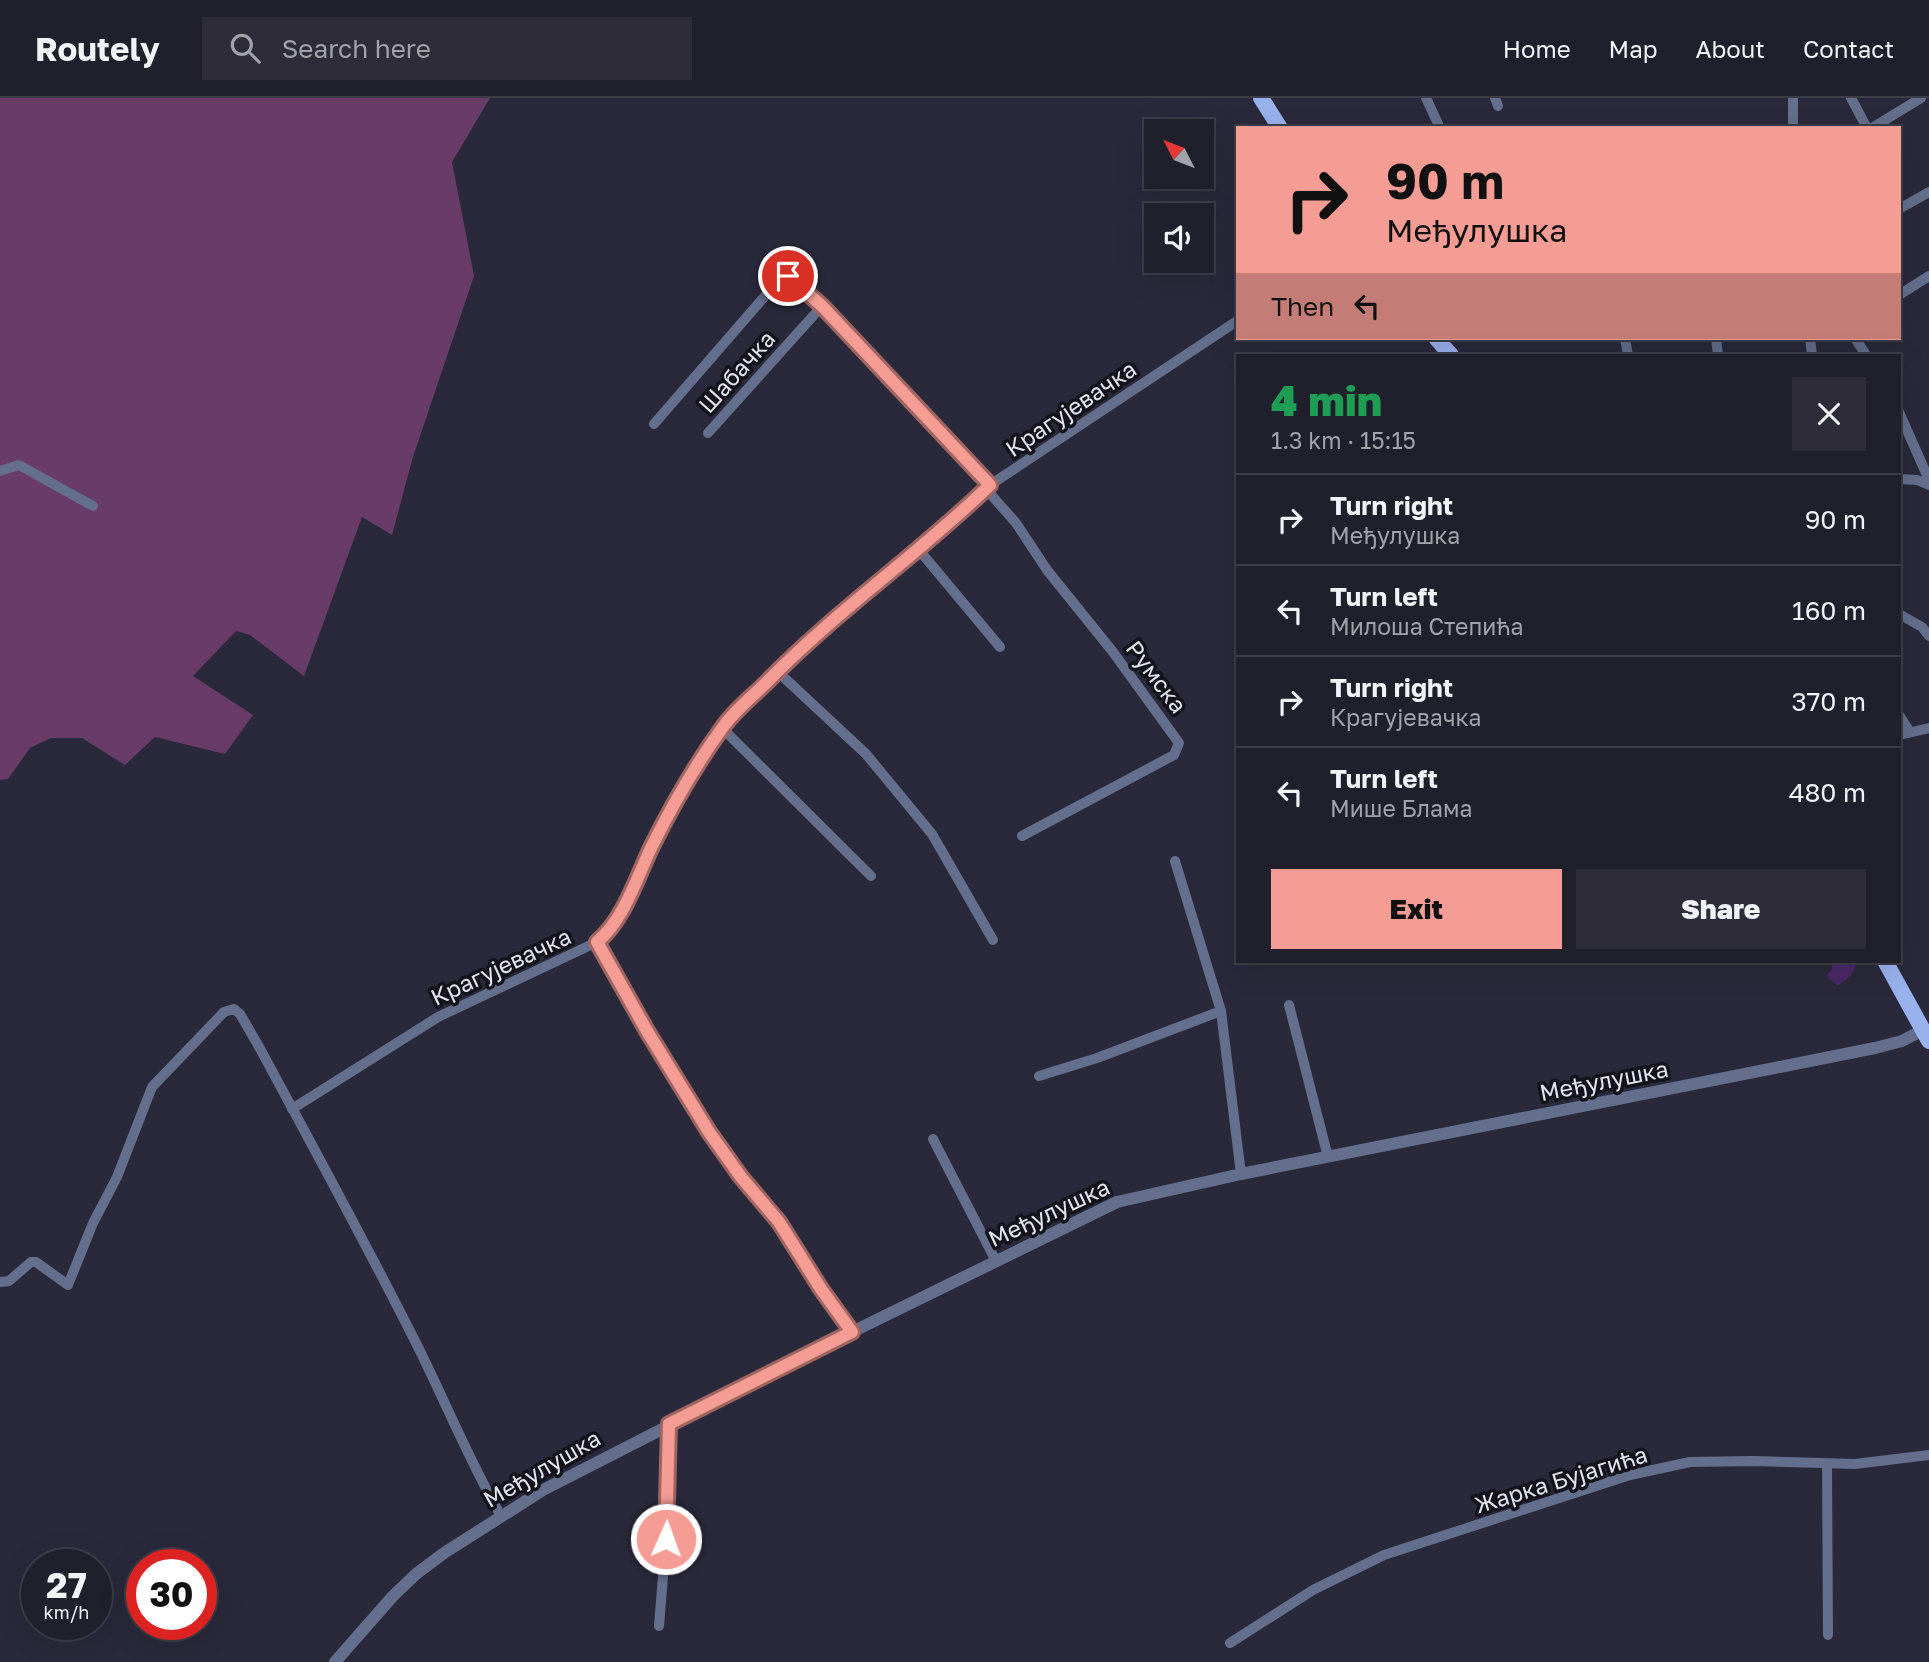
<!DOCTYPE html>
<html lang="en">
<head>
<meta charset="utf-8">
<style>
  body { margin:0; font-family:"Golos Text",sans-serif; background:#2d2c38; color:#f1f3f6; height:100vh; display:flex; flex-direction:column; font-size:26px; white-space:nowrap }
  * { box-sizing:border-box; margin:0 }
  p { font-size:23px; color:#a2a2a9 }
  .icon { flex:none; width:38px; height:38px; fill:none; stroke:currentColor; stroke-width:2; stroke-linecap:round; stroke-linejoin:round }
  .map { position:relative; flex:1; overflow:hidden }
  .sheet { position:absolute; left:1236px; top:256px; width:665px; height:609px; display:flex; flex-direction:column; background:#201f2c; border-radius:0px; box-shadow:0 7px 28px #0002,0 0 0 2px #3d3d48 }
  .sheet>* { flex:none }
  .banner { position:absolute; left:1236px; top:28px; width:665px; height:214px; border-radius:0px; box-shadow:0 7px 28px #0002,0 0 0 2px #3d3d48; background:#f59c95; color:#111; overflow:hidden }
  .needle { width:46px; rotate:312deg }
  .tools { position:absolute; left:1144px; top:21px; display:grid; gap:14px }
  .tools a { display:grid; place-items:center; width:70px; height:70px; border-radius:0px; background:#201f2c; box-shadow:0 7px 28px #0002,0 0 0 2px #3d3d48; font-size:35px }
  .speed { position:absolute; left:21px; top:1451px; display:flex; gap:14px; font-size:35px; font-weight:700; text-align:center }
  .speed>* { display:grid; place-content:center; width:91px; height:91px; border-radius:50%; background:#201f2c; box-shadow:0 7px 28px #0002,0 0 0 2px #3d3d48; line-height:1 }
  .speed small { font-size:18px; font-weight:400 }
  .speed .limit { border:10px solid #d22; background:#fff; color:#111 }
  .pin { position:absolute; display:grid; place-items:center; width:60px; height:60px; color:#fff; margin:-30px; border:4px solid #fff; border-radius:50%; box-shadow:0 2px 7px #0007 }
  .me { position:absolute; width:77px; margin:-38px; rotate:2deg; stroke-linejoin:round; filter:drop-shadow(0 0 5px #0008) }
  .turn { display:flex; align-items:center; gap:24px; height:147px; padding:0 35px; font-size:32px }
  .turn .icon { width:91px; height:91px; stroke-width:2.5 }
  .turn b { display:block; font-size:49px; line-height:60px }
  .then { display:flex; align-items:center; height:66px; padding:0 35px; background:#0003; gap:14px; font-size:26px }
  .round { display:grid; place-items:center; flex:none; width:74px; height:74px; border-radius:0px; background:#2d2c38 }
  .head { display:flex; align-items:center; justify-content:space-between; height:119px; padding:0 35px }
  h1 { font-size:42px; font-weight:800; line-height:52px; color:#1e9e55 }
  .cta { display:flex; gap:14px; margin-top:auto; padding:14px 35px }
  .cta a { flex:1; height:80px; border-radius:0px; background:#f59c95; color:#111; font-size:28px; font-weight:800; line-height:80px; text-align:center }
  .cta a+a { background:#2d2c38; color:#f1f3f6 }
  ul { padding:0; list-style:none }
  li { display:flex; align-items:center; gap:21px; height:91px; padding:0 35px; border-top:2px solid #3d3d48 }
  li div { flex:1 }
  li b { display:block; font-size:26px }
  li em { font-style:normal }
  header { display:flex; align-items:center; gap:42px; box-sizing:border-box; height:98px; padding:0 35px; background:#201f2c; border-bottom:2px solid #3d3d48 }
  header strong { font-size:33px }
  nav { display:flex; gap:38px; margin-inline-start:auto; font-size:24px }
  .search { width:490px; height:63px; background:#2d2c38; display:flex; align-items:center; gap:18px; box-sizing:border-box; padding:0 24px; border-radius:0px; color:#a2a2a9; font-size:26px }
  .map>svg:first-child { display:block }
  .green { fill:#683b69 }
  .building { fill:#4a2866 }
  .lines { fill:none; stroke-linecap:round; stroke-linejoin:round }
  .minor { stroke:#636f8c; stroke-width:10 }
  .tertiary { stroke:#636f8c; stroke-width:12 }
  .primary { stroke:#99b1ed; stroke-width:16 }
  .route-casing { stroke:#9f6561; stroke-width:18 }
  .route { stroke:#f59c95; stroke-width:12 }
  .labels { text-anchor:middle; stroke-width:7; stroke-linejoin:round; paint-order:stroke }
  .street-label { font-size:23px; fill:#e3e3ef; stroke:#14131b }
</style>
</head>
<body>
<header>
<strong>Routely</strong>
<div class="search"><svg class="icon" aria-label="search" viewBox="0 0 24 24"><circle cx="10" cy="10" r="6"/><path d="M15 15l6 6"/></svg>Search here</div>
<nav><a>Home</a><a>Map</a><a>About</a><a>Contact</a></nav>
</header>
<div class="map">
<svg width="1929" height="1564" viewBox="0 0 1929 1564">
  <rect width="100%" height="100%" fill="#2a293b"/>
  <polygon class="green" points="0,0 490,0 452,64 474,178 413,359 392,437 362,419 304,578 250,537 236,533 193,578 253,617 225,656 155,639 125,667 82,640 51,640 30,650 8,681 0,682"/>
  <polygon class="building" points="1832,863 1854,863 1857,866 1850,878 1838,888 1826,878 1832,871"/>
  <g class="lines">
    <g class="minor">
      <polyline points="1426,0 1440,30"/>
      <polyline points="1495,0 1498,8"/>
      <polyline points="1851,0 1867,30"/>
      <polyline points="1793,30 1793,0"/>
      <polyline points="1872,30 1921,0"/>
      <polyline points="1899,111 1929,94"/>
      <polyline points="1899,197 1929,178"/>
      <polyline points="1625,240 1628,257"/>
      <polyline points="1716,240 1718,257"/>
      <polyline points="1810,240 1812,257"/>
      <polyline points="1855,240 1866,257"/>
      <polyline points="1899,314 1929,382"/>
      <polyline points="654,326 784,176 822,208 990,387"/>
      <polyline points="708,335 822,208"/>
      <polyline points="0,373 19,367 93,408"/>
      <polyline points="1899,381 1917,382 1929,387"/>
      <polyline points="986,391 1016,425 1047,472 1113,554 1179,645 1174,657 1022,738"/>
      <polyline points="919,452 1000,549"/>
      <polyline points="1899,516 1922,529 1929,538"/>
      <polyline points="777,573 866,656 932,736 993,842"/>
      <polyline points="1899,617 1910,634"/>
      <polyline points="722,630 871,778"/>
      <polyline points="1899,637 1929,630"/>
      <polyline points="1175,763 1221,913 1241,1076"/>
      <polyline points="597,844 647,933 709,1034 741,1079 788,1136 821,1191 852,1234"/>
      <polyline points="1289,907 1328,1059"/>
      <polyline points="1039,978 1097,960 1221,913"/>
      <polyline points="292,1011 438,919 597,844 606,837 617,818 666,720 722,630 736,613 820,534 919,452 990,387 1237,223"/>
      <polyline points="933,1041 996,1163"/>
      <path d="M0 1184 9 1183 31 1164H36L68 1187 93 1125 117 1079 152 989 224 914 234 911 240 916 258 947C311 1045 364 1142 414 1241 444 1300 468 1361 501 1418"/>
      <polyline points="1827,1366 1828,1537"/>
      <polyline points="659,1528 666,1441 669,1326"/>
      <polyline points="1230,1545 1313,1492 1384,1457 1630,1377 1690,1364 1753,1363 1855,1366 1929,1357"/>
    </g>
    <polyline class="tertiary" points="335,1564 393,1498 416,1476 444,1455 543,1392 852,1234 1117,1104 1241,1076 1875,950 1902,943 1923,932"/>
    <g class="primary">
      <polyline points="1261,0 1280,30"/>
      <polyline points="1436,240 1451,257"/>
      <polyline points="1885,863 1929,943"/>
    </g>
  </g>
  <g class="lines">
    <g class="route-casing">
      <path id="route" d="M666 1441 669 1326 852 1234 821 1191 779 1124 741 1079 709 1034 647 933 597 844C624 822 637 779 652 748 672 708 696 666 723 629 735 612 752 599 767 584 836 513 919 456 990 387L822 208 788 178"/>
    </g>
    <use href="#route" class="route"/>
  </g>
  <g class="labels">
    <g class="street-label">
      <text transform="translate(737 274) rotate(-48)" y="8">Шабачка</text>
      <text transform="translate(1071 311) rotate(-34)" y="8">Крагујевачка</text>
      <text transform="translate(1156 579) rotate(53)" y="8">Румска</text>
      <text transform="translate(501 869) rotate(-25)" y="8">Крагујевачка</text>
      <text transform="translate(1604 983) rotate(-11)" y="8">Међулушка</text>
      <text transform="translate(1049 1115) rotate(-25)" y="8">Међулушка</text>
      <text transform="translate(542 1371) rotate(-30)" y="8">Међулушка</text>
      <text transform="translate(1561 1382) rotate(-17)" y="8">Жарка Бујагића</text>
    </g>
  </g>
</svg>
<div class="tools">
<a><svg class="needle" viewBox="-14 -14 28 28"><path d="M0-13l5 13h-10z" fill="#e53935"/><path d="M0 13l5-13h-10z" fill="#a2a2a9"/></svg></a>
<a><svg class="icon" aria-label="sound" viewBox="0 0 24 24"><path d="M4 9h4l5-4v14l-5-4H4zM17 9q2 3 0 6"/></svg></a>
</div>
<div class="speed"><div>27<small>km/h</small></div><div class="limit">30</div></div>
<div class="pin" style="left:788px;top:178px;background:#d93025"><svg class="icon" aria-label="arrive" viewBox="0 0 24 24"><path d="M6 21V4h12l-3 4 3 4H6"/></svg></div>
<svg class="me" style="left:666px;top:1441px" viewBox="-20 -20 40 40"><circle r="17" fill="#f59c95" stroke="#fff" stroke-width="3"/><path d="M0-11L8 9 0 5-8 9z" fill="#fff"/></svg>
<div class="banner">
<div class="turn"><svg class="icon" aria-label="right" viewBox="0 0 24 24"><path d="M7 20v-9h11M14 6l5 5-5 5"/></svg><div><b>90 m</b>Међулушка</div></div>
<div class="then">Then<svg class="icon" aria-label="left" viewBox="0 0 24 24"><path d="M17 20v-9H6M10 6l-5 5 5 5"/></svg></div>
</div>
<section class="sheet">
<div class="head"><div><h1>4 min</h1><p>1.3 km · 15:15</p></div><a class="round"><svg class="icon" aria-label="close" viewBox="0 0 24 24"><path d="M6 6l12 12M18 6L6 18"/></svg></a></div>
<ul>
<li><svg class="icon" aria-label="right" viewBox="0 0 24 24"><path d="M7 20v-9h11M14 6l5 5-5 5"/></svg><div><b>Turn right</b><p>Међулушка</p></div><em>90 m</em></li>
<li><svg class="icon" aria-label="left" viewBox="0 0 24 24"><path d="M17 20v-9H6M10 6l-5 5 5 5"/></svg><div><b>Turn left</b><p>Милоша Степића</p></div><em>160 m</em></li>
<li><svg class="icon" aria-label="right" viewBox="0 0 24 24"><path d="M7 20v-9h11M14 6l5 5-5 5"/></svg><div><b>Turn right</b><p>Крагујевачка</p></div><em>370 m</em></li>
<li><svg class="icon" aria-label="left" viewBox="0 0 24 24"><path d="M17 20v-9H6M10 6l-5 5 5 5"/></svg><div><b>Turn left</b><p>Мише Блама</p></div><em>480 m</em></li>
</ul>
<div class="cta"><a>Exit</a><a>Share</a></div>
</section>
</div>
</body>
</html>
